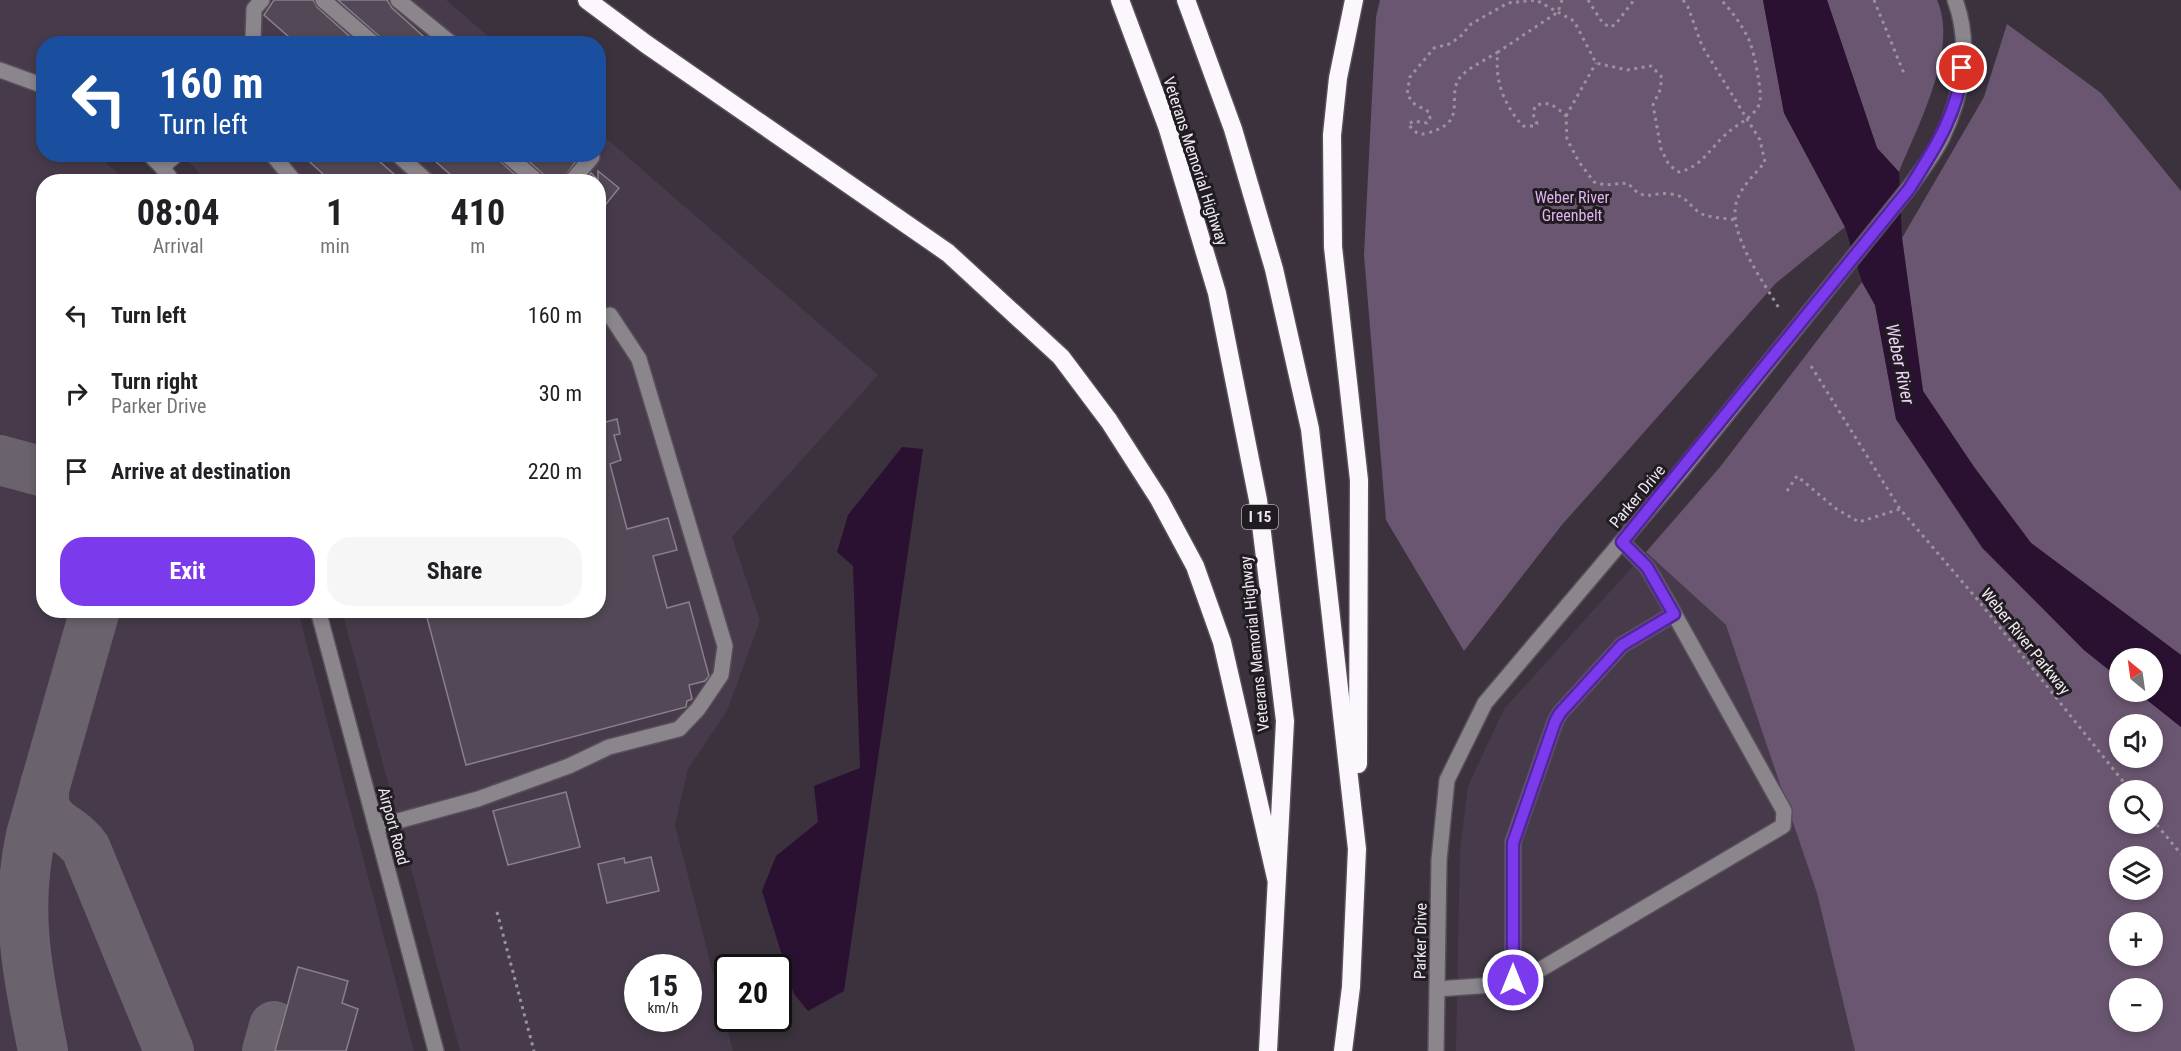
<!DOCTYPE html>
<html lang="en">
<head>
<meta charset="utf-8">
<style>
  body { margin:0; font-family:"Roboto Condensed",sans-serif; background:#f6f6f6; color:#202124; height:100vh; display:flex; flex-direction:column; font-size:22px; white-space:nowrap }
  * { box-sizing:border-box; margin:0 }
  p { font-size:20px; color:#757577 }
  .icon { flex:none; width:33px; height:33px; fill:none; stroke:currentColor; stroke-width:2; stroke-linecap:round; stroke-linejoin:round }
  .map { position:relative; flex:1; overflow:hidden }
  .drawer { position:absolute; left:36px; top:174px; width:570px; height:444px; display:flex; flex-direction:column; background:#fff; border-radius:24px; box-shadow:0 3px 9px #0003 }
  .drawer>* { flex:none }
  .guide { position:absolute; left:36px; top:36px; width:570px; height:126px; border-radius:24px; box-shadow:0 3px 9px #0003; background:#1a4fa0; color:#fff; overflow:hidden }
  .needle { width:39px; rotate:331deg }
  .fabs { position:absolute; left:2109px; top:648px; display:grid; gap:12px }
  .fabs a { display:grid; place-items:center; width:54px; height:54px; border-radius:50%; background:#fff; box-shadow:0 3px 9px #0003; font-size:30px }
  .speed { position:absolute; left:624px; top:954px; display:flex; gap:12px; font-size:30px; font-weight:700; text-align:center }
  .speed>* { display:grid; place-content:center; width:78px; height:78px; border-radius:50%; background:#fff; box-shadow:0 3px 9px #0003; line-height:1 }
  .speed small { font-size:15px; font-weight:400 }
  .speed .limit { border:3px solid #111; border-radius:9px; background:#fff; color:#111 }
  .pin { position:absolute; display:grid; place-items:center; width:51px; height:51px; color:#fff; margin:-26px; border:3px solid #fff; border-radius:50%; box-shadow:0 2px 6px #0007 }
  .me { position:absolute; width:66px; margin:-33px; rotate:0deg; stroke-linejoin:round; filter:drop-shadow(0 0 4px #0008) }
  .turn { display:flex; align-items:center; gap:21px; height:126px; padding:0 24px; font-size:27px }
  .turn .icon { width:78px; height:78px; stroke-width:2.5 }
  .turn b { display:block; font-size:42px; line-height:51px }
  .eta { display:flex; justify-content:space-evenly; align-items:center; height:102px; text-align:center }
  .eta b { font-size:36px; font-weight:700; line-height:42px }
  .action { display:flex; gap:12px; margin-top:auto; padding:12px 24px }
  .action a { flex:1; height:69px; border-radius:24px; background:#7c3aed; color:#fff; font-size:24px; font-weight:700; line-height:69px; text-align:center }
  .action a+a { background:#f6f6f6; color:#202124 }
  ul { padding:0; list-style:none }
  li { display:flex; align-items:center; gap:18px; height:78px; padding:0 24px }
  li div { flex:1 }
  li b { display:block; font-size:22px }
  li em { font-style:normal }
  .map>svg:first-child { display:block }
  .built { fill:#473b4b; fill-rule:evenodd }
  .green { fill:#6a5670; fill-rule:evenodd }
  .water { fill:#2a1131 }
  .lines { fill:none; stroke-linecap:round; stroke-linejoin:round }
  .taxiway { stroke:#6a626c; stroke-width:50 }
  .building { fill:#534956; stroke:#897f8c; stroke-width:1.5 }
  .minor-casing { stroke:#584f5b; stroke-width:18 }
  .highway-casing { stroke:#584f5b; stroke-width:21 }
  .path { stroke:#99939c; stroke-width:3; stroke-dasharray:3 4.5; stroke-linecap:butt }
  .minor { stroke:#8a868c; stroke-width:15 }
  .highway { stroke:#fcf7fd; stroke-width:18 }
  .route-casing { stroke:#51269a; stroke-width:15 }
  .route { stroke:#7c3aed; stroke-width:10 }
  .labels { text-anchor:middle; stroke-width:6; stroke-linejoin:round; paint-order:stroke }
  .shield { fill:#201c21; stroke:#b1acb3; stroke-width:1.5 }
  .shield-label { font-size:15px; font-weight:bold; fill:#efeaf1 }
  .street-label { font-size:16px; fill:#efeaf1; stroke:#201c21 }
  .park-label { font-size:16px; fill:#e2b4f0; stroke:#201c21 }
  .water-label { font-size:18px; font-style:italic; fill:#efd3f8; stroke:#201c21 }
</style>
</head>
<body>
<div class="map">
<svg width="2181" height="1051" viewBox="0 0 2181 1051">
  <rect width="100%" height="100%" fill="#3b323e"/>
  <g class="built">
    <polygon points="0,0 446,0 496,43 44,44 44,154 111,155 105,162 127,181 44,182 44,610 298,611 414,1051 0,1051"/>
    <path d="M599 132 878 375 732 537 760 621 727 711 688 769 675 825 733 1051H460L342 611 598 610V182L206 181 183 155 598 154ZM638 968H688V1018H638Z"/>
    <polygon points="1646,552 1726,625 1822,896 1856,1051 1456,1051 1460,849 1468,786 1504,709"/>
  </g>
  <g class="green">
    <polygon points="1380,0 1763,0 1784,113 1845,227 1776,283 1561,526 1464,651 1386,520 1364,255 1376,17"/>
    <path d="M1827 0H1937C1959 49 1918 125 1899 172L1877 148Z"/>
    <polygon points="2007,24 2101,93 2181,191 2181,655 2031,543 1974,467 1923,391 1902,238 1984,97"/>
    <path d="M1862 282 1875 305 1896 419 1982 548 2084 650 2119 678 2120 692H2137L2181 727V1051H1855L1817 893 1726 625 1646 552 1720 467ZM2120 724H2152V758H2120ZM2120 790H2152V824H2120ZM2120 856H2152V890H2120ZM2120 922H2152V956H2120ZM2120 988H2152V1022H2120Z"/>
  </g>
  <g class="water">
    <polygon points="1763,0 1827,0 1877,148 1899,172 1902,238 1923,391 1974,467 2031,543 2181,655 2181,727 2137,692 2152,692 2152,658 2120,658 2119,678 2084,650 1983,548 1896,419 1875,305 1862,282 1845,227 1784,113"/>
    <polygon points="902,447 923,449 844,991 808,1011 794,994 762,891 776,856 818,822 814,786 860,768 853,566 837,552 848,515"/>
  </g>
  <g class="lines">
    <g class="taxiway">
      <polyline points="0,460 44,472"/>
      <path d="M45 785C38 827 69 823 86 849L169 1051"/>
      <path d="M43 1051C28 975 14 912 31 835L95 610"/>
      <polyline points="267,1051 274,1026"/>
    </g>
  </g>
  <g class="building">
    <polygon points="274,0 313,0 317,7 358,44 297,44 264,15"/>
    <polygon points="338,0 387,0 392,8 432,44 383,44 380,37"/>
    <polygon points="301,154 371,154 403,182 332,182"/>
    <polygon points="427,154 497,154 500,161 523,182 459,182"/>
    <polygon points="521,154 569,154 576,161 561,182 547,182 544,175"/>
    <polygon points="598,171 619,188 598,214 598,182 584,182 591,173 598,180"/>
    <polygon points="617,419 620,434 614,435 621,460 610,464 627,529 668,518 677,550 653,556 667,608 689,602 709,676 705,681 689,685 692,699 687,701 686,707 466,765 425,610 598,610 598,424"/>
    <polygon points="566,792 580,847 508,865 493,811"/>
    <polygon points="651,857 659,891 607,903 598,864 624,858 625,863"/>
    <polygon points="298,967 348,981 342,1003 358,1009 346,1051 275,1051"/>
  </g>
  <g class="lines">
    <g class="minor-casing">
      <g id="minor">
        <polyline points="323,0 374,44"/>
        <polyline points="398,0 452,44"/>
        <polyline points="253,40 254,9 262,0"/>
        <polyline points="0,70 44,86"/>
        <polyline points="149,154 162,167 173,182"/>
        <polyline points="272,154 295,182"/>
        <polyline points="397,154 428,182"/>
        <polyline points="506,154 538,182"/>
        <polyline points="162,167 177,154"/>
        <polyline points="571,182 592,157 589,154"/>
        <polyline points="318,610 436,1051"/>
        <polyline points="376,827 478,799 569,766 609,747 679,729 698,709 721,675 725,646 639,359 610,315"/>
        <polyline points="1513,979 1513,842 1555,722 1560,713 1622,645 1674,614"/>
        <polyline points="1437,989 1493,985 1536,972 1783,826 1784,811 1667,601 1647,567 1622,542"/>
        <path d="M1436 1051 1439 860 1447 780 1485 703 1679 474 1909 188C1920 172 1933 156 1942 138 1962 96 1972 45 1955 0"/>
      </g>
    </g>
    <g class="highway-casing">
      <g id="highway">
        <polyline points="587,0 646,44 948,253 1061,357 1109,421 1159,499 1195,566 1222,642 1276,878"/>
        <polyline points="1120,0 1167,126 1217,293 1258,500 1285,721 1268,1051"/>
        <polyline points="1186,0 1233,129 1274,269 1310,429 1357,849 1351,987 1343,1051"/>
        <polyline points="1354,0 1338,78 1332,135 1333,247 1359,480 1358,764"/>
      </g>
    </g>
    <g class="path">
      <path d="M1562 0 1558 12 1498 52C1494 80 1504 105 1523 126H1534L1537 124 1533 114 1535 106C1549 100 1555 106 1566 116L1567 139 1579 162 1594 182 1605 185 1628 183C1645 204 1650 191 1671 194 1688 196 1689 207 1702 214 1711 218 1725 218 1735 220"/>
      <polyline points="1588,0 1602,22 1609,27 1615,25 1634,0"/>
      <path d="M1683 0 1688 7 1702 46 1760 140 1765 162C1755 174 1742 186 1737 200 1726 233 1764 282 1780 310"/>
      <polyline points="1874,0 1905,76"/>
      <path d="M1498 52C1487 59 1472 66 1462 75 1443 95 1472 122 1427 133 1418 136 1414 131 1408 124L1414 121 1427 123 1430 118 1429 112 1413 103 1407 94 1410 77 1434 48 1449 44 1460 37 1471 24 1508 3 1536 0 1574 21 1596 63 1627 70 1651 66 1661 76V88L1653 105 1661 149 1669 165 1679 172C1701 167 1709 150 1725 135 1736 124 1751 120 1759 105 1764 97 1753 46 1748 38 1741 24 1732 11 1721 0"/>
      <polyline points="1566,116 1596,63"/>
      <polyline points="1811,366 1900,509 1977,599 2130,790"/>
      <polyline points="1787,491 1797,476 1835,508 1859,522 1900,509"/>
      <polyline points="2152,819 2181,854"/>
      <polyline points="497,912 534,1051"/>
    </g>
    <use href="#minor" class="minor"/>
    <use href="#highway" class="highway"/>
  </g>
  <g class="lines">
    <g class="route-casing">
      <path id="route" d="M1513 980V843L1555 722 1560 713 1622 645 1674 614 1647 567 1622 542 1909 189C1933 151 1958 114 1962 68"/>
    </g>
    <use href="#route" class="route"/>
  </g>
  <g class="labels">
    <rect class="shield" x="1242" y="505" width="36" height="24" rx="4.5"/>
    <g class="shield-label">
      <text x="1260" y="522">I 15</text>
    </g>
    <g class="street-label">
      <text transform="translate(1196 161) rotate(72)" y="6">Veterans Memorial Highway</text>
      <text transform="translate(1637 496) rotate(-50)" y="6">Parker Drive</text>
      <text transform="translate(2026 641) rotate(51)" y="6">Weber River Parkway</text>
      <text transform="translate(1254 644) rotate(-96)" y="6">Veterans Memorial Highway</text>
      <text transform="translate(394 826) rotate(75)" y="6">Airport Road</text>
      <text transform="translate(1420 941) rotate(-89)" y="6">Parker Drive</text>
    </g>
    <g class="park-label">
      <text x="1572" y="203">Weber River<tspan x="1572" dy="18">Greenbelt</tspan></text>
    </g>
    <g class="water-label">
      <text transform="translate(1900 364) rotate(78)" y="6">Weber River</text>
    </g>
  </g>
</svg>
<div class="fabs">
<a><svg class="needle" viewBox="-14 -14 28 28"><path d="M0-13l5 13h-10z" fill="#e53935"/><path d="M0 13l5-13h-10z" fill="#757577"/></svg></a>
<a><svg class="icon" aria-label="sound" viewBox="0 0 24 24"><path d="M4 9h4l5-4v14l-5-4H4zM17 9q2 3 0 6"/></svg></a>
<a><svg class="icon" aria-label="search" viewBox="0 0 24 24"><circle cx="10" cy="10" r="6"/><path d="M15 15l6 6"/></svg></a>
<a><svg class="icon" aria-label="layers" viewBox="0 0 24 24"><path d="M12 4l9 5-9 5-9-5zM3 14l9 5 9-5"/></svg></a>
<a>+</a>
<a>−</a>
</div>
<div class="speed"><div>15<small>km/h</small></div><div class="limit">20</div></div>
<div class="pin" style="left:1962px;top:68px;background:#d93025"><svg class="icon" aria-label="arrive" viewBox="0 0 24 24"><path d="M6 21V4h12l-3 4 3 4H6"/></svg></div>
<svg class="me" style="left:1513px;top:980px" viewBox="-20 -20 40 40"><circle r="17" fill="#7c3aed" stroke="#fff" stroke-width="3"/><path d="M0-11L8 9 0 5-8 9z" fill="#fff"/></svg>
<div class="guide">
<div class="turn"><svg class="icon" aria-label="left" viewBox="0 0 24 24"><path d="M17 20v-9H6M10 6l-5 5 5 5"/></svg><div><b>160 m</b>Turn left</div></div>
</div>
<section class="drawer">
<div class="eta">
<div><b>08:04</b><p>Arrival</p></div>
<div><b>1</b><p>min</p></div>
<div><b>410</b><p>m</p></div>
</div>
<ul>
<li><svg class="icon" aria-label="left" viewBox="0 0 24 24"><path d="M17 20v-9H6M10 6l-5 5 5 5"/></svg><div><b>Turn left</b></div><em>160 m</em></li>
<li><svg class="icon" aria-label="right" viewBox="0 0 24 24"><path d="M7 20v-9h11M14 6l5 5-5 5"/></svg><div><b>Turn right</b><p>Parker Drive</p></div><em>30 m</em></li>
<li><svg class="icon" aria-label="arrive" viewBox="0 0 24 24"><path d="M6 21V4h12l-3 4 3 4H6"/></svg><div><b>Arrive at destination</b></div><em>220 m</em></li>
</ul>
<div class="action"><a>Exit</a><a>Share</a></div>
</section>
</div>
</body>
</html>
